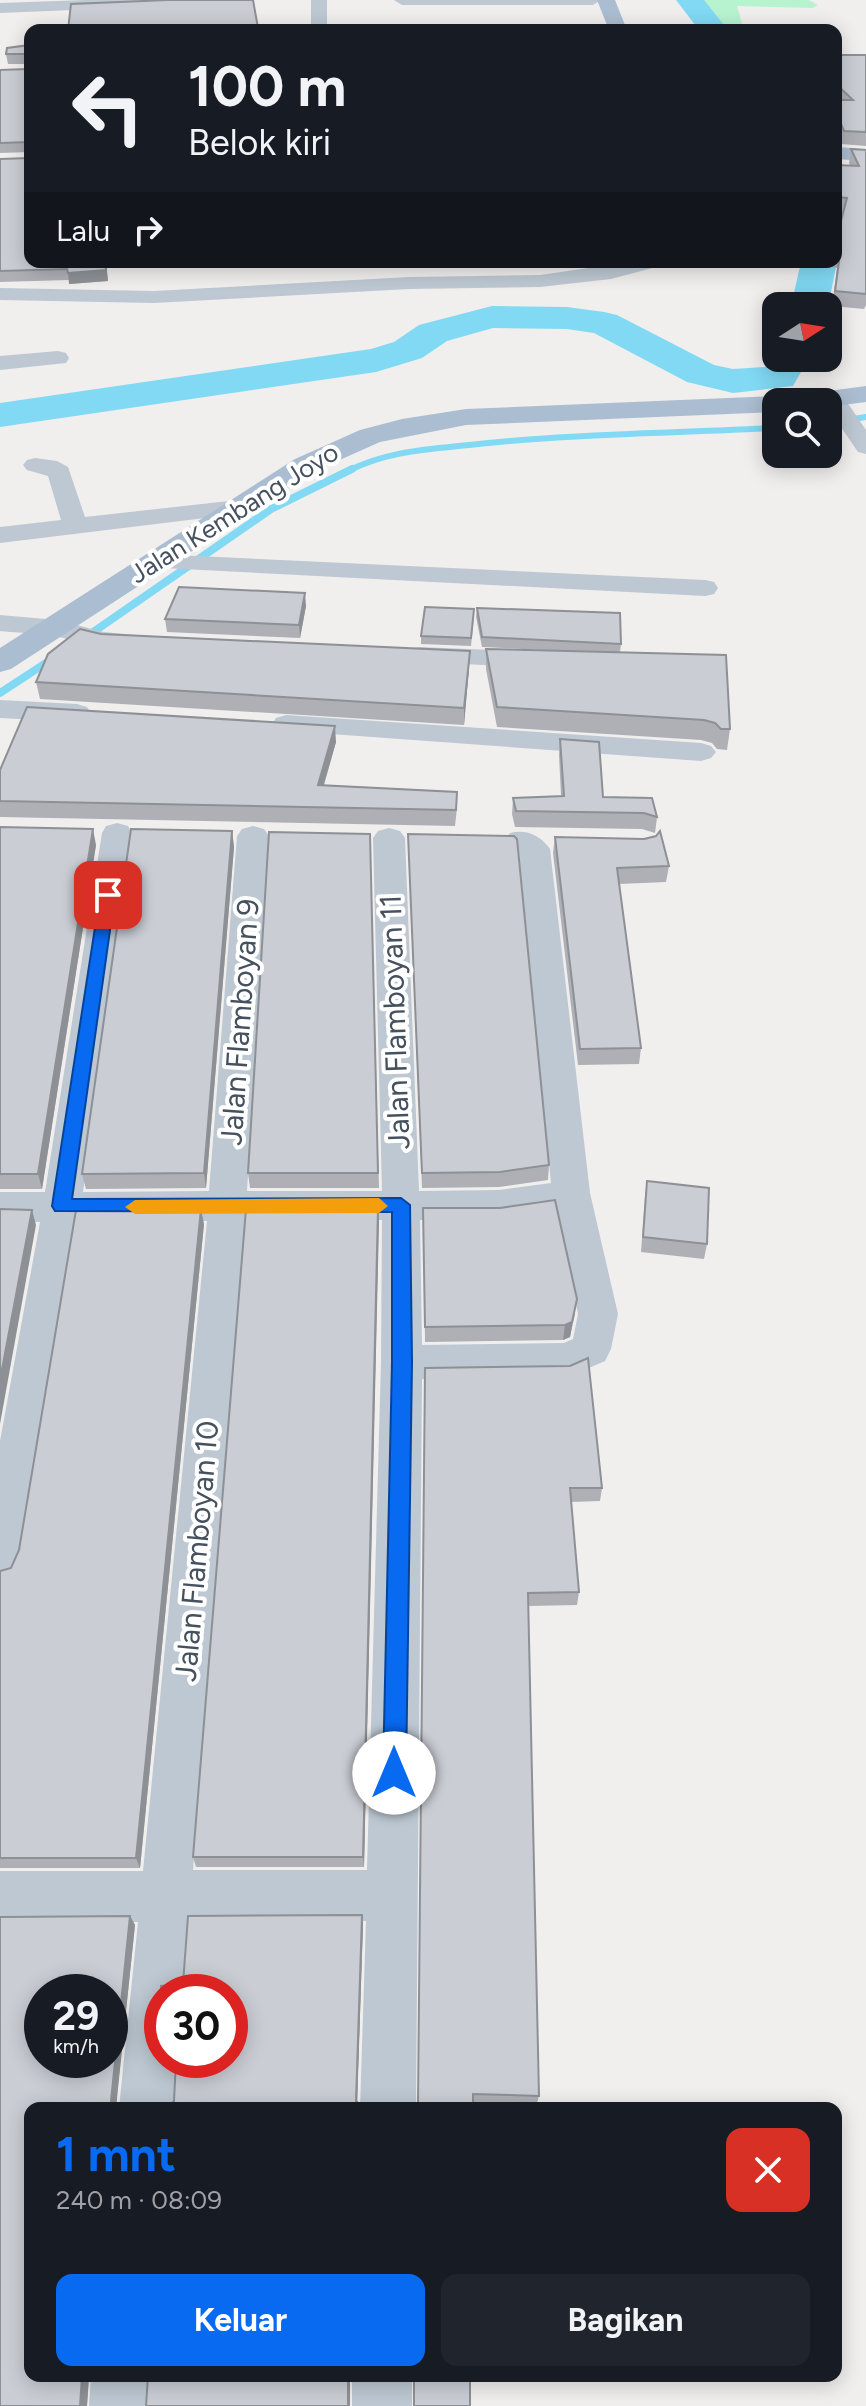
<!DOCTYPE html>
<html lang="id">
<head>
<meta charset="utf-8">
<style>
  body { margin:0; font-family:Figtree,sans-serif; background:#20242c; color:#f1f3f6; height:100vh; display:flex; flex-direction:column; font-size:30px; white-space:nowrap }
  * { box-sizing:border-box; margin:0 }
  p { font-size:26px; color:#9ea1a6 }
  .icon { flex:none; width:44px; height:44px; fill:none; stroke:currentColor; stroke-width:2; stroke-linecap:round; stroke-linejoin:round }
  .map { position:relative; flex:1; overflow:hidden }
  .panel { position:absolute; left:24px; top:2102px; width:818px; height:280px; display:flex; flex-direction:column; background:#171b24; border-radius:16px; box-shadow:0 4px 20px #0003 }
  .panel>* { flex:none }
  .guide { position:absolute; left:24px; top:24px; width:818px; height:244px; border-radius:16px; box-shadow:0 4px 20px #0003; background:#171b24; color:#f1f3f6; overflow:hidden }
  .needle { width:52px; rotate:78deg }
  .buttons { position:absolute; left:762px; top:292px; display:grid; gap:16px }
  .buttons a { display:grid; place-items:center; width:80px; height:80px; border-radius:16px; background:#171b24; box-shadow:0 4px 20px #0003; font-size:40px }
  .speed { position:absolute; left:24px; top:1974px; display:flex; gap:16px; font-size:40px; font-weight:700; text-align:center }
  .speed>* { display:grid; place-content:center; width:104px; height:104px; border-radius:50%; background:#171b24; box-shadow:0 4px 20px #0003; line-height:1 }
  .speed small { font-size:20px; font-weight:400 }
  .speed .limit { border:12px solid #d22; background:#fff; color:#111 }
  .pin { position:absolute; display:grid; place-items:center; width:68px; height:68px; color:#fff; margin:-34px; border-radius:16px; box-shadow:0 4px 12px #0006 }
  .me { position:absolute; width:88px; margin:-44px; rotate:0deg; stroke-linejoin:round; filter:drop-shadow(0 0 6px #0008) }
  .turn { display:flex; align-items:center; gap:28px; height:168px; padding:0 32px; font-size:36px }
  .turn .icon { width:104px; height:104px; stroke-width:2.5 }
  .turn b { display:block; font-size:56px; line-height:68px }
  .then { display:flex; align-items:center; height:76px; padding:0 32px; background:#0003; gap:16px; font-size:30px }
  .round { display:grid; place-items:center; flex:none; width:84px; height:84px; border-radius:16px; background:#20242c }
  .summary { display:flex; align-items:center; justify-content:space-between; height:136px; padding:0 32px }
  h1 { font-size:48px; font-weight:700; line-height:60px; color:#0869f1 }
  .button { display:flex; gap:16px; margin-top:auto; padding:16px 32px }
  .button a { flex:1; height:92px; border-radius:16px; background:#0869f1; color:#fff; font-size:32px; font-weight:700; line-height:92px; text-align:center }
  .button a+a { background:#20242c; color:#f1f3f6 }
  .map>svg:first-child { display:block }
  .green { fill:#b8f3d0 }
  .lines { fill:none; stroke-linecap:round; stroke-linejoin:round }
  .stream-far1 { stroke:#81d9f4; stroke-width:6 }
  .stream { stroke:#81d9f4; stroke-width:8 }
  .river { fill:#81d9f4; fill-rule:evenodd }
  .minor { fill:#bdc8d2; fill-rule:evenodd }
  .major { fill:#abbdd0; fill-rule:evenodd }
  .wall { fill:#aeb0b6; fill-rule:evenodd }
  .shaded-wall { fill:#8d9094 }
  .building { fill:#cacdd4; stroke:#8d9094; stroke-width:2; fill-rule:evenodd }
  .route { fill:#0869f1; stroke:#05449d; stroke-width:2 }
  .slow { fill:#f59e0b }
  .labels { text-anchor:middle; stroke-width:8; stroke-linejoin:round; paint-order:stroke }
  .far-street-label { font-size:26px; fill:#45515e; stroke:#fff }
  .street-label { font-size:30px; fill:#45515e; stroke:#fff }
</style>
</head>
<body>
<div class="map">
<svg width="866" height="2406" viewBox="0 0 866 2406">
  <rect width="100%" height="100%" fill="#f1eeee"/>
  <polygon class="green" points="690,0 809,0 818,5 813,8 737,6 744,30 712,30 716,24 705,8"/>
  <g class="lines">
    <g class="stream-far1">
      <polyline points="828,423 866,417"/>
      <path d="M348 471C389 450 433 449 478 444 577 434 677 433 776 428"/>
    </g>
    <g class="stream">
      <polyline points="86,637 271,509 352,469"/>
      <polyline points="0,693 55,657"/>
    </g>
    <g class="river">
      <polygon points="676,0 704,0 728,30 699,30"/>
      <polygon points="836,261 837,262 828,307 791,306 801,262"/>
      <polygon points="492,306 567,307 604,312 617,315 714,365 733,369 765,367 776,349 776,358 809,358 793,386 733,393 687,382 594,333 567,329 493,328 447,341 422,358 376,372 0,427 0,403 371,349 394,342 419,325"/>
    </g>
    <g class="minor">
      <polygon points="85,0 205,0 197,5 0,13 0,3"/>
      <rect x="311" y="0" width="16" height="30"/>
      <polygon points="394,0 601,0 593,5 402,5"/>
      <polygon points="630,262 663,262 660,266 611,279 540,287 409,289 154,303 0,300 0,288 154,291 409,277 540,275"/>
      <polygon points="58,351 66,353 69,358 66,363 0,370 0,356"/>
      <polygon points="834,393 842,395 866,430 866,454 858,452 828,408 828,402 823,400 826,395"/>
      <polygon points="35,458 57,461 68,467 85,517 238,500 247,502 250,507 247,512 238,514 0,543 0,527 61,520 48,476 27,470 23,465 27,460"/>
      <polygon points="153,554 705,580 714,582 718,588 714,594 705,596 144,567 140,562 144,557"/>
      <path d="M0 615 57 620 104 632 136 635 140 641 136 647C109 653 85 642 59 637 40 633 19 633 0 631Z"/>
      <polygon points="419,647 538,652 548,654 552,660 548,666 538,668 409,661 405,655 409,649"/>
      <polygon points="0,700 77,704 87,707 91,713 87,719 77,722 0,718"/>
      <polygon points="286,715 701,743 711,746 716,752 711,758 701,761 276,730 272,724 276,718"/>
      <path d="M117 823 128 826 132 833 83 1192 209 1191 237 836 242 829 253 826 264 829 269 836 247 1191H382L373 838 378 831 389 828 400 831 405 838 419 1191 499 1190 551 1183 519 853 505 840 510 833C526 829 540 835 550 849L590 1193 618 1314 611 1349 605 1361 568 1377 422 1379 416 2108H360L366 1921 189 1922 184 1992H162V2060H178L175 2108H119L138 1922 0 1923V1871H143L207 1221 78 1222 22 1563 16 1578 0 1584V1441L40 1222H0V1192H45L102 833 106 826ZM556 1212 578 1314 573 1339 564 1343 422 1345 420 1220H499ZM382 1220 381 1362 367 1870H193L245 1221Z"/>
      <polygon points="91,2376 151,2376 149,2406 89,2406"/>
      <rect x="352" y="2376" width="60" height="30"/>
    </g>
    <g class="major">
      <polygon points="597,0 615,0 627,30 609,30"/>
      <polygon points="836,147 866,149 866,161 836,159"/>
      <polygon points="866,386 866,402 828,407 828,402 793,402 797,396 806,394"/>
      <polygon points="776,396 788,402 776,402 776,412 466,425 380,442 315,471 11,669 0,672 0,648 295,459 360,430 402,419 466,409"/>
    </g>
  </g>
  <g class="wall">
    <polygon points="30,45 30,64 8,64 6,54"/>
    <polygon points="836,55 866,55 866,146 841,144 836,131"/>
    <polygon points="28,69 30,152 0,153 0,70"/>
    <polygon points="851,149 866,150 866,305 864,309 832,306 837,268 830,267 831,262 836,262 836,240 843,212 836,211 836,165 850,166 849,163"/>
    <polygon points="0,159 106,262 108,281 69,284 69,280 0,282"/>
    <polygon points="306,606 300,638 167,632 165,619"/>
    <polygon points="477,608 621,644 620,652 730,729 727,750 717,749 712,743 701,740 497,727 486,669 486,649 564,651 482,647 476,617"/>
    <polygon points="474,617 471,646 421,644 421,636"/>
    <polygon points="101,634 469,668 464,725 40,699 36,682"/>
    <polygon points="560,739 603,797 657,817 655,833 642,829 515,827 512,814 513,798 561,796 559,755"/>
    <polygon points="336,742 324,785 457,808 455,826 0,817 0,770"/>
    <polygon points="0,827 96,845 42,1189 0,1189"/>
    <polygon points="232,831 234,847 206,1188 86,1189 82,1174"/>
    <polygon points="370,834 379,1188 250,1188 248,1173"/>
    <polygon points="408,834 549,1165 548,1180 499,1187 422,1188"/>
    <polygon points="555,837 669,866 666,882 619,884 641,1048 639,1064 578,1065 553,853"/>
    <polygon points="647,1181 707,1244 704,1259 641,1252 645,1197"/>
    <polygon points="378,1208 364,1867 196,1867 193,1857"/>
    <polygon points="423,1208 575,1314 570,1337 563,1340 425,1342"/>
    <polygon points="204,1224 140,1868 0,1868 0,1571 11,1568"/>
    <path d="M588 1358 602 1488 600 1501 571 1502 579 1592 577 1605 528 1606 539 2096 537 2103 473 2102V2108H30V2376H89L87 2406H0V1917L130 1916 135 1925 116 2104H171L174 2101 176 2060H230V1992H162V2052L160 2049 161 1986 183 1984 188 1916 362 1915 363 1924 357 2102 359 2104 418 2103 425 1368 570 1366ZM42 1992H110V2060H42Z"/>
  </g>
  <g class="shaded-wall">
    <polygon points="106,262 108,281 69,284 68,273"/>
    <polygon points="305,593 306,606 300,638 299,625"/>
    <polygon points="470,651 469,668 464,725 464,708"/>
    <polygon points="335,726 336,742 319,801 318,785"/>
    <polygon points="93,829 96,845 42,1189 38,1174"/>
    <polygon points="232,831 234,847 206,1188 204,1173"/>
    <polygon points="378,1208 379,1223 364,1867 363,1857"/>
    <polygon points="201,1209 204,1224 140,1868 136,1858"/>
    <polygon points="32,1210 36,1225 0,1424 0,1380"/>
    <polygon points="577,1299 570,1337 563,1340 565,1325"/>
    <polygon points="362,1915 363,1924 357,2108 356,2101"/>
    <polygon points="130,1916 135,1925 116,2108 111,2101"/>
    <polygon points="82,2376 89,2376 87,2406 80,2406"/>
    <rect x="348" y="2376" width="2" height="30"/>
  </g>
  <g class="building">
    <polygon points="168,0 253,0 258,28 285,26 286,30 68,30 71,4"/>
    <polygon points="30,45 30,54 6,54 7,48"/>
    <polygon points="836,55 866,55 866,132 844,131 836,112 836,100 853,100 836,84"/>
    <polygon points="30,68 30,142 0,143 0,70 28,69"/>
    <polygon points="851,149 866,150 866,294 835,291 840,254 836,253 836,240 847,198 836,197 836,165 859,166"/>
    <polygon points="30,158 30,262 105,262 106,270 68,273 67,269 0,271 0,159"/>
    <polygon points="179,587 305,593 299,625 165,619"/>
    <polygon points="425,607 474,609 471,638 421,636"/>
    <polygon points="477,608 620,613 621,644 482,637"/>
    <polygon points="80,629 101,634 470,651 464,708 36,682 48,654"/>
    <polygon points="486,649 726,655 730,729 721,729 715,723 704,720 497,707"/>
    <polygon points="27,707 335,726 318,785 457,792 456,810 0,801 0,770"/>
    <polygon points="560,739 599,742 603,797 652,798 657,817 644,813 516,811 513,798 564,796"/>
    <polygon points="0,827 93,829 38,1174 0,1174"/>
    <polygon points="131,829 232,831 204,1173 82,1174"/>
    <polygon points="660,831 669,866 617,868 641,1048 580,1049 555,837 644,839 656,836"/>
    <polygon points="269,832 370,834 378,1173 248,1173"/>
    <polygon points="408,834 514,836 517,839 549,1165 500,1172 422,1173"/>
    <polygon points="647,1181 709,1188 707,1244 643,1237"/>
    <polygon points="555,1200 577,1299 572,1322 565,1325 425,1327 423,1208 500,1208"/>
    <polygon points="378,1208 363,1857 193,1857 246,1209"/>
    <polygon points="0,1209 32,1210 0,1380"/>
    <polygon points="201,1209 136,1858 0,1858 0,1571 11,1568 19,1550 76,1210"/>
    <path d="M588 1358 602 1488H570L579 1592 528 1593 539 2096 473 2094V2108H30V2376H82L80 2406H0V1917L130 1916 111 2101 114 2104H171L174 2101 176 2060H230V1992H162V2049H160L161 1986 183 1984 188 1916 362 1915 356 2101 359 2104 418 2103 425 1368 570 1366ZM42 1992H110V2060H42Z"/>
    <polygon points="148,2376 348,2376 348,2406 146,2406"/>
    <rect x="414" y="2376" width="56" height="30"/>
  </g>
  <polygon class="route" points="108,890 115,895 72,1199 401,1198 410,1205 412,1362 406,1773 402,1781 394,1784 386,1781 383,1773 392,1362 392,1212 55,1211 52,1206 100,895"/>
  <polygon class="slow" points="379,1198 388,1206 379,1213 135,1214 125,1207 135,1200"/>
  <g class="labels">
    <g class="far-street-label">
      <text transform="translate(234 513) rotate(-32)" y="9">Jalan Kembang Joyo</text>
    </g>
    <g class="street-label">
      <text transform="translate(240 1022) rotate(-86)" y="10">Jalan Flamboyan 9</text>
      <text transform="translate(395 1022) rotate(-92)" y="10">Jalan Flamboyan 11</text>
      <text transform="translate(197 1551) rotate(-85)" y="10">Jalan Flamboyan 10</text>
    </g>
  </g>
</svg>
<div class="buttons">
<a><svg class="needle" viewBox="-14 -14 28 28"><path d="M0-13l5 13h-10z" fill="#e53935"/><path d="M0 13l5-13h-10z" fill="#9ea1a6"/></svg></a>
<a><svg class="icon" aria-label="search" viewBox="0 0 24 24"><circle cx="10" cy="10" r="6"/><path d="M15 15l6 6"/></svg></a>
</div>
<div class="speed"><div>29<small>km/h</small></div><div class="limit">30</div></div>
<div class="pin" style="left:108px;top:895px;background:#d93025"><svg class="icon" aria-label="arrive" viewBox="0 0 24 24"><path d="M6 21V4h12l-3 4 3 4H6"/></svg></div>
<svg class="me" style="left:394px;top:1773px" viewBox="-20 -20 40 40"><circle r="19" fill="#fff"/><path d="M0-13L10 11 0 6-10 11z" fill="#0869f1"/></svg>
<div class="guide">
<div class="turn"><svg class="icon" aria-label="left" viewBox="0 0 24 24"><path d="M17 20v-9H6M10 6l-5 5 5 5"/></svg><div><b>100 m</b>Belok kiri</div></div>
<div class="then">Lalu<svg class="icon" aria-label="right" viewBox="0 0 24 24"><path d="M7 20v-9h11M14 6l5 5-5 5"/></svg></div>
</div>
<section class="panel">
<div class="summary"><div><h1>1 mnt</h1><p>240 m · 08:09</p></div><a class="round" style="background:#d93025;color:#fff"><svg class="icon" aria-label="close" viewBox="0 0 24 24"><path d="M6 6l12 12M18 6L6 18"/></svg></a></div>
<div class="button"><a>Keluar</a><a>Bagikan</a></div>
</section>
</div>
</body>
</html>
